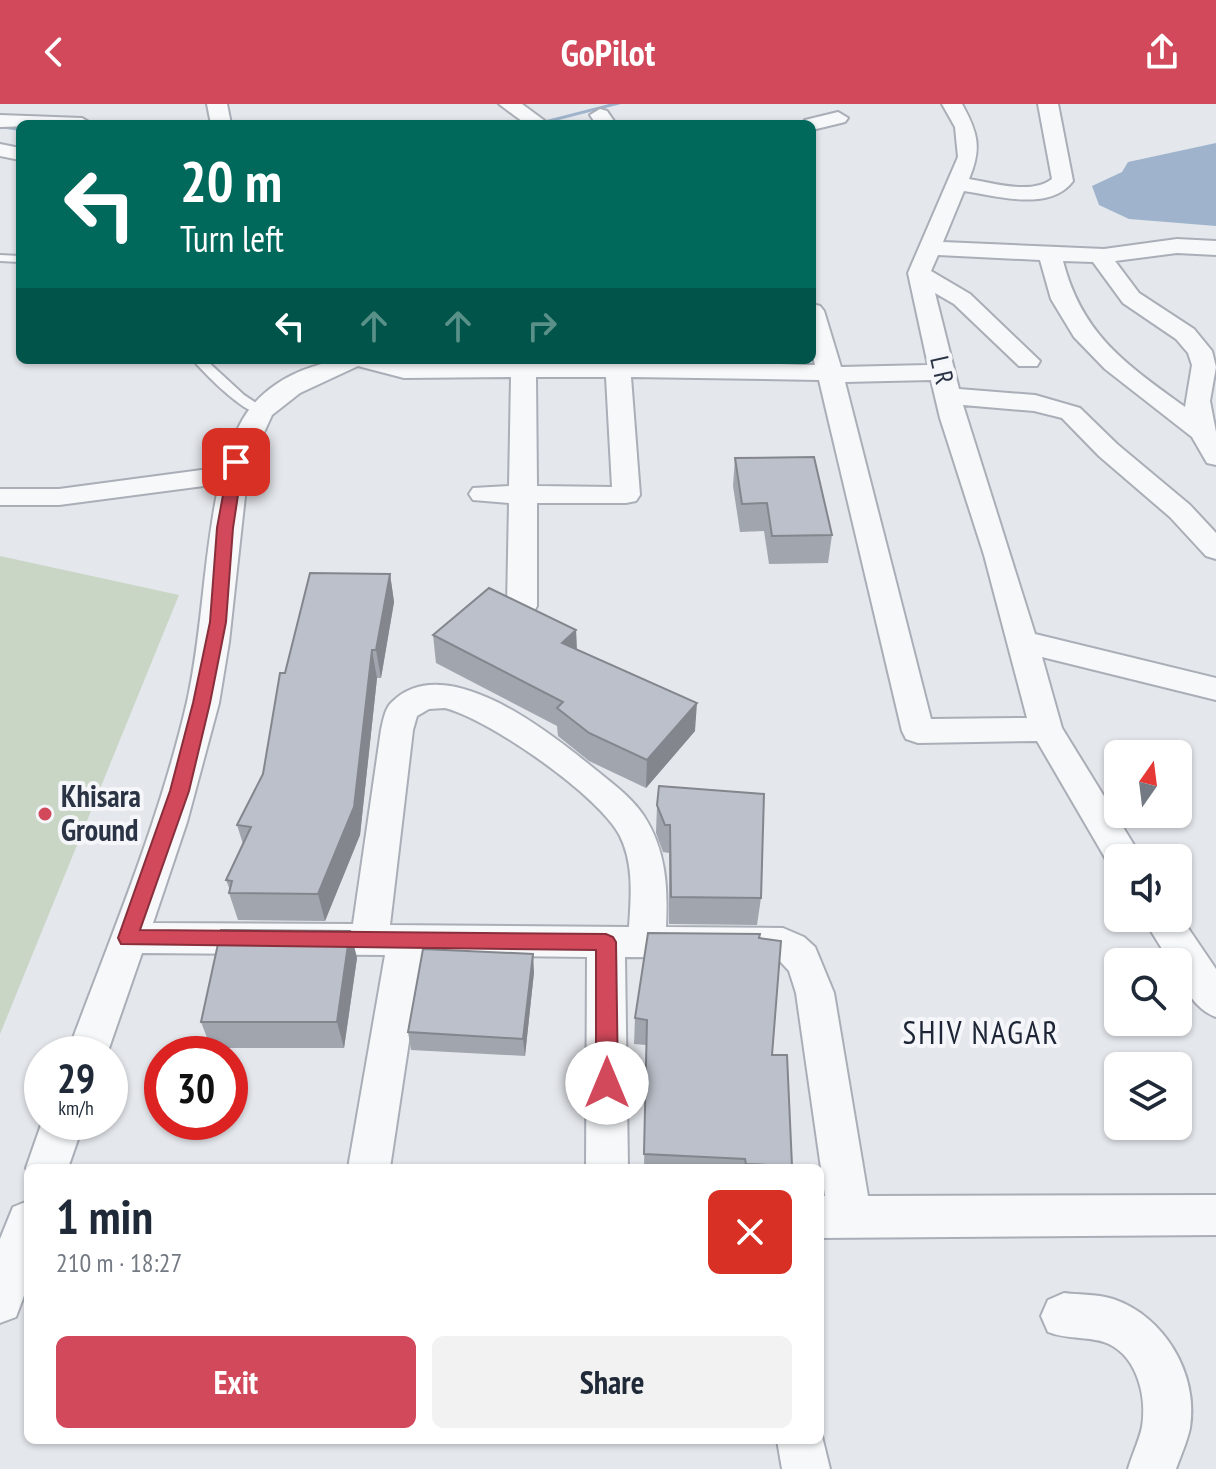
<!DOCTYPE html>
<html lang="en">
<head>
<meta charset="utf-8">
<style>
  body { margin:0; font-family:"PT Sans Narrow",sans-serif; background:#f2f2f3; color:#1f2937; height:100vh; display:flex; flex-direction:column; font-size:30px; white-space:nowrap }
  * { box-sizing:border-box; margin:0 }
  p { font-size:26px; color:#747a83 }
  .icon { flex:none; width:44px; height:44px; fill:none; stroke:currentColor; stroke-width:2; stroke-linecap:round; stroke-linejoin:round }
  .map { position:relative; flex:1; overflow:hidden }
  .panel { position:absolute; left:24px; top:1060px; width:800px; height:280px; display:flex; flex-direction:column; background:#fff; border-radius:12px; box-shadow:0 2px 6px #0004 }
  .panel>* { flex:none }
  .top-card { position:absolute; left:16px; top:16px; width:800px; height:244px; border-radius:12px; box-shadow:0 2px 6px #0004; background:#00695c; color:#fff; overflow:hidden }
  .needle { width:52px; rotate:14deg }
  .tools { position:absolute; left:1104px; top:636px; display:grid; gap:16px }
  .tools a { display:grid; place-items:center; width:88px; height:88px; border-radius:12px; background:#fff; box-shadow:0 2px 6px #0004; font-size:40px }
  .speed { position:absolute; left:24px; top:932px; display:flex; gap:16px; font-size:40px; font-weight:700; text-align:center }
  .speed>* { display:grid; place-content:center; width:104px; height:104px; border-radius:50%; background:#fff; box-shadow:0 2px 6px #0004; line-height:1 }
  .speed small { font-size:20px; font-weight:400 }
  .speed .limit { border:12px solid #d22; background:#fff; color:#111 }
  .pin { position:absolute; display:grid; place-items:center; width:68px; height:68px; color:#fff; margin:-34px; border-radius:16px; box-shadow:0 4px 12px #0006 }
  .me { position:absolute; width:88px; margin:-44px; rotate:0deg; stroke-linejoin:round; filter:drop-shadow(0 0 6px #0008) }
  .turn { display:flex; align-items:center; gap:28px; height:168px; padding:0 32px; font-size:36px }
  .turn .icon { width:104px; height:104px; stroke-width:2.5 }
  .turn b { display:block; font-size:56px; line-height:68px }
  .lanes { display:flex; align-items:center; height:76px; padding:0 32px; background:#0003; justify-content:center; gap:40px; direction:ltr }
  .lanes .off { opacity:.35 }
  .round { display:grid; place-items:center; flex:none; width:84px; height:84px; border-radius:12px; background:#f2f2f3 }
  .summary { display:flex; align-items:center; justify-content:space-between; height:136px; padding:0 32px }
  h1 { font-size:48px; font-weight:700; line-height:60px }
  .primary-button { display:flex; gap:16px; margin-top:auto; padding:16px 32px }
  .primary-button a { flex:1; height:92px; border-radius:12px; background:#d1495b; color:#fff; font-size:32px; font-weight:700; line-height:92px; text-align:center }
  .primary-button a+a { background:#f2f2f3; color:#1f2937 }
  header { display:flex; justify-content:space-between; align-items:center; height:104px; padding:0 32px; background:#d1495b; color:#fff; font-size:36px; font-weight:700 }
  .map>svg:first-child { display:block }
  .green { fill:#c9d6c5 }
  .water { fill:#9fb4cc }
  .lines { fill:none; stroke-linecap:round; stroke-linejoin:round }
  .stream { fill:#9fb4cc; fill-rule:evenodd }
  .lane-casing { stroke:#a9aeb7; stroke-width:4 }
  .street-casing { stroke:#a9aeb7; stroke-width:4 }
  .lane { fill:#f7f8fa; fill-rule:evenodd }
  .street { fill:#f7f8fa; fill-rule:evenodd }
  .wall { fill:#a1a5ae }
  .shaded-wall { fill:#83868d }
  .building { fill:#bbc0ca; stroke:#83868d; stroke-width:2 }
  .route { fill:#d1495b; stroke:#882f3b; stroke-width:2 }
  .poi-dot { fill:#d1495b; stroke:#f4f6f9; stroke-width:3 }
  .labels { text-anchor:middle; stroke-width:8; stroke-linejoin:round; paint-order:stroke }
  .far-street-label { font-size:26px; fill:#2b3445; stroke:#f4f6f9 }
  .poi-label { font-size:30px; font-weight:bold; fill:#2b3445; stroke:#f4f6f9; text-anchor:start }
  .neighbourhood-label { font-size:32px; letter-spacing:2px; fill:#1d2536; stroke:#f4f6f9 }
</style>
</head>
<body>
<header><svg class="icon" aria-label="back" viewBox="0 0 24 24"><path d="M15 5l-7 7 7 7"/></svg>GoPilot<svg class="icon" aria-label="share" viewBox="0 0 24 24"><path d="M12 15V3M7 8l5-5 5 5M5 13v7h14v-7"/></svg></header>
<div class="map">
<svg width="1216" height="1365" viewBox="0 0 1216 1365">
  <rect width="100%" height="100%" fill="#e4e7ec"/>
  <polygon class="green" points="0,452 179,491 0,930"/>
  <polygon class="water" points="1216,39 1216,122 1129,115 1099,101 1092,82 1122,68 1128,58"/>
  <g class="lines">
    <g class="stream">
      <polygon points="609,0 621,0 543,20 531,20"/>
      <polygon points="0,20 20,23 20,27 0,24"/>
    </g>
    <g class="lane-casing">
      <g id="lane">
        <polygon points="0,151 20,152 20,158 0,157"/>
        <path d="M193 256H206L244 291 265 305V311C246 312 206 271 193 256Z"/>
      </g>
    </g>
    <g class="street-casing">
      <g id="street">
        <polygon points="207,0 227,0 231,20 211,20"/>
        <polygon points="499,0 522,0 549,20 526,20"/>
        <path d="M942 0H962C978 29 982 44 969 75 993 79 1032 91 1052 75L1038 0H1058L1073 77C1050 108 997 92 964 87L943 138 1104 145 1177 135 1216 137V151L1177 149 1115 157 1139 189 1194 225 1212 247 1216 263 1210 297 1216 328V361L1207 359 1192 333 1105 265 1074 233 1051 195 1040 156 938 151 931 167 970 190 1040 257 1037 262H1019L954 200 935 189 959 285 1035 291 1080 304 1117 340 1190 401 1216 429V455L1206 452 1170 413 1099 352 1062 314 1034 307 963 301 1035 530 1216 574V596L1042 553 1062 624 1142 754H1118V766L1111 764 1037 637 918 639 906 635 902 627 819 276 631 273 640 391 636 397 626 399H537V502L533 509 522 512 511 509 507 502 509 399 473 396 469 390 473 384 509 382 511 273 404 274 358 262 300 289 272 311 256 346 246 383 229 538 219 599 187 718 153 819 353 820 381 626C383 617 385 604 392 598 445 545 549 628 591 662 609 677 630 691 644 712 666 746 668 783 666 823L783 824 804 833 815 843 834 889 868 1092 1216 1091V1131L820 1134V1092H825L796 889 789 867 777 854 625 853 628 1064H586L587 853 422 851 390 1064H348L385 851 142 849 107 950H67C110 834 159 719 187 598 203 526 203 452 219 380L59 401H0V385H59L224 363C230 343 238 318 252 302 287 260 354 246 405 259L629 256 815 261 812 249V200L820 202 824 207 841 263 928 261 908 169 958 53 955 23ZM1063 157 1093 158 1123 199 1176 235 1188 249 1192 261 1185 303C1126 260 1082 231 1063 157ZM536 273H606L612 383 537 382ZM931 276 940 314 984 451 1027 614 931 615 845 278ZM445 604C489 615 600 692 620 732 634 760 631 793 629 823L390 821 413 626 417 612 429 605Z"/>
        <polygon points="600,5 607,7 616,20 596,20 590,11"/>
        <polygon points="838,8 848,14 845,18 812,26 812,20 802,20 805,16"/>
        <polygon points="0,11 82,14 92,20 0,23"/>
        <polygon points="0,40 20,44 20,56 0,52"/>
        <path d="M1178 809 1216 865V913C1196 906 1178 880 1178 858H1170L1143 814H1178Z"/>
        <polygon points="42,1018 84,1018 68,1064 28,1064 28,1069 26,1064"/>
        <polygon points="28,1097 28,1181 16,1213 0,1219 0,1135 13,1103"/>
        <path d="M1064 1189C1080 1191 1098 1190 1113 1195 1164 1212 1199 1270 1190 1324 1187 1338 1181 1351 1176 1365H1128C1132 1351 1139 1337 1142 1323 1147 1294 1138 1254 1109 1240 1093 1232 1068 1236 1048 1228L1041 1212 1048 1196Z"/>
        <polygon points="820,1324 830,1365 782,1365 777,1336 820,1336"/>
      </g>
    </g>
    <use href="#lane" class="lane"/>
    <use href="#street" class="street"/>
  </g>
  <g class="wall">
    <polygon points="735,354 832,431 828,459 769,460 764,427 740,428 733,382"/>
    <polygon points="390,470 394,498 381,574 377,574 360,731 325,817 238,816 229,789 230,786 226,776 243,740 237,721 263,670 285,569"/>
    <polygon points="576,526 577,545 695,627 646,684 589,657 558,632 557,622 436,559 433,531"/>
    <polygon points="657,701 761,794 757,821 669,820 669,749 663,748 656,729"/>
    <polygon points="350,827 357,854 344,944 211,944 201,918"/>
    <polygon points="648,829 772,951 792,1064 644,1064 646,941 634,940 635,914"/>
    <polygon points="534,868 525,952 411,946 408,928"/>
  </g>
  <g class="shaded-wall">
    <polygon points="390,470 394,498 381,574 376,546"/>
    <polygon points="576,526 577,554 562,539"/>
    <polygon points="372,546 377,574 360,731 325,817 318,790"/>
    <polygon points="697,599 695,627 646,684 647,656"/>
    <polygon points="350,827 357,854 344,944 337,918"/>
    <polygon points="533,850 534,868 525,952 523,935"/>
  </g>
  <g class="building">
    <polygon points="814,353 832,431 772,432 767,399 742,400 735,354"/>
    <polygon points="310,469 390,470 376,546 372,546 354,703 318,790 229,789 232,777 226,776 251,723 237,721 263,670 280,569 285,569"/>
    <polygon points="489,484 576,526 562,539 697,599 647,656 589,629 557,604 563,598 433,531"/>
    <polygon points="659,682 764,690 761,794 671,793 670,721 665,721 657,701"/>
    <polygon points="221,826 350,827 337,918 201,918"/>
    <polygon points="648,829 760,830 759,834 781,837 772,951 787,951 792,1062 746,1060 745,1055 644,1050 647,916 635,914"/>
    <polygon points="423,845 533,850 523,935 408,928"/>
  </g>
  <polygon class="route" points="236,354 243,358 233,424 226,518 210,599 189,687 140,826 606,830 613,833 616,838 618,979 614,986 607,989 599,986 596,979 596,846 121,840 118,834 170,687 193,599 210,518 217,424 229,358"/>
  <circle class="poi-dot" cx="45" cy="710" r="8"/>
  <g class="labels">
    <g class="far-street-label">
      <text transform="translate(942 266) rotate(77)" y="9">L R</text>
    </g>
    <g class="poi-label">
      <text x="61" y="703">Khisara<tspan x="61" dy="34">Ground</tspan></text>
    </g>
    <g class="neighbourhood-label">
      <text x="981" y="940">SHIV NAGAR</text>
    </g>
  </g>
</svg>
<div class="tools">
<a><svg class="needle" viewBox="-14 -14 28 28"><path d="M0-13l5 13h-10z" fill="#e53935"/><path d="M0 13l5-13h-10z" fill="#747a83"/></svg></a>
<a><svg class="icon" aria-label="sound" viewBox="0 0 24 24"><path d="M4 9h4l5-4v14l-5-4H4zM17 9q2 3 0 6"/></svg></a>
<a><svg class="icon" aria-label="search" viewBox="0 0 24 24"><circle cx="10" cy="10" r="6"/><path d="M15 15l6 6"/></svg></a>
<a><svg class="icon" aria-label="layers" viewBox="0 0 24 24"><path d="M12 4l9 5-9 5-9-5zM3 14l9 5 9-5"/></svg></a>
</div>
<div class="speed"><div>29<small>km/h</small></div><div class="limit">30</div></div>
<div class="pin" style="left:236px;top:358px;background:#d93025"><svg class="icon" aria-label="arrive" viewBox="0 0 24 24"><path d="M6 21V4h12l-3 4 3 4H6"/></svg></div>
<svg class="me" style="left:607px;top:979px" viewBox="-20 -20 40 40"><circle r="19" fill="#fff"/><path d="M0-13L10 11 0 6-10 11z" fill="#d1495b"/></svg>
<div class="top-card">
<div class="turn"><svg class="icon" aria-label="left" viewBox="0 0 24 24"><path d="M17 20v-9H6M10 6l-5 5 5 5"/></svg><div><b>20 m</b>Turn left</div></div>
<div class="lanes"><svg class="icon" aria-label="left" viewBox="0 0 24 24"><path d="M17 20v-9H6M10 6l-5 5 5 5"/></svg><svg class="icon off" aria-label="ahead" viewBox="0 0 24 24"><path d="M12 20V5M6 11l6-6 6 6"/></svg><svg class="icon off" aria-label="ahead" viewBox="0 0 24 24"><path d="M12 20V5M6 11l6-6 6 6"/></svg><svg class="icon off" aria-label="right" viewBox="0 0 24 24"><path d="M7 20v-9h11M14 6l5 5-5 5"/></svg></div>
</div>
<section class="panel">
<div class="summary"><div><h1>1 min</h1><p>210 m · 18:27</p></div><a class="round" style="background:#d93025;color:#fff"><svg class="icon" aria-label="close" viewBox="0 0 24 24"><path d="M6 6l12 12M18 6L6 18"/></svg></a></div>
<div class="primary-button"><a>Exit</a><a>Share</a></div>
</section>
</div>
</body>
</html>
